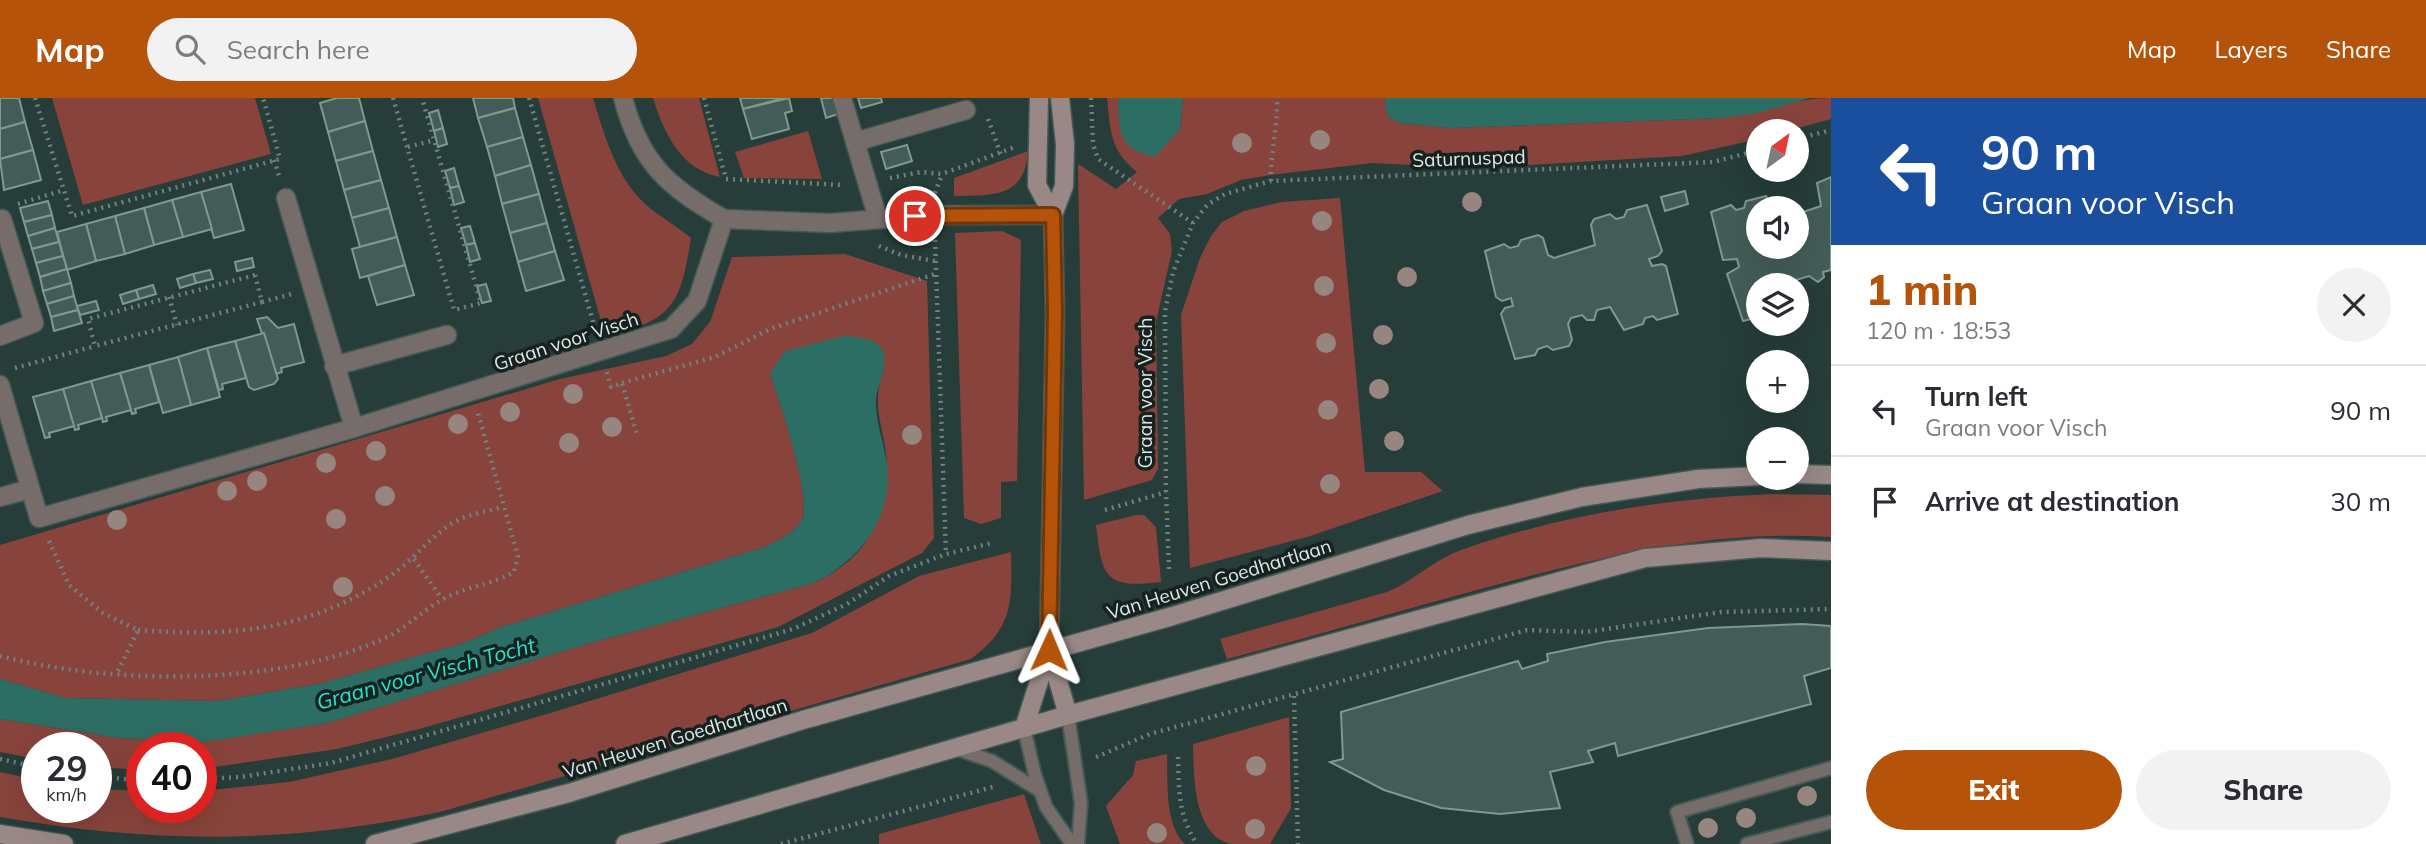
<!DOCTYPE html>
<html lang="en">
<head>
<meta charset="utf-8">
<style>
  body { margin:0; font-family:Mulish,sans-serif; background:#f2f2f3; color:#2b2b33; height:100vh; display:flex; flex-direction:column; font-size:26px; white-space:nowrap }
  * { box-sizing:border-box; margin:0 }
  p { font-size:23px; color:#7c7c81 }
  .icon { flex:none; width:38px; height:38px; fill:none; stroke:currentColor; stroke-width:2; stroke-linecap:round; stroke-linejoin:round }
  .map { position:relative; flex:1; overflow:hidden }
  .details { display:flex; flex-direction:column; background:#fff; width:595px }
  .details>* { flex:none }
  .guide { background:#1a4fa0; color:#fff; overflow:hidden }
  .needle { width:46px; rotate:33deg }
  .tools { position:absolute; left:1746px; top:21px; display:grid; gap:14px }
  .tools a { display:grid; place-items:center; width:63px; height:63px; border-radius:50%; background:#fff; box-shadow:0 7px 28px #0002; font-size:35px }
  .speed { position:absolute; left:21px; top:634px; display:flex; gap:14px; font-size:35px; font-weight:700; text-align:center }
  .speed>* { display:grid; place-content:center; width:91px; height:91px; border-radius:50%; background:#fff; box-shadow:0 7px 28px #0002; line-height:1 }
  .speed small { font-size:18px; font-weight:400 }
  .speed .limit { border:10px solid #d22; background:#fff; color:#111 }
  .pin { position:absolute; display:grid; place-items:center; width:60px; height:60px; color:#fff; margin:-30px; border:4px solid #fff; border-radius:50%; box-shadow:0 2px 7px #0007 }
  .me { position:absolute; width:77px; margin:-38px; rotate:1deg; stroke-linejoin:round; filter:drop-shadow(0 0 5px #0008) }
  .turn { display:flex; align-items:center; gap:24px; height:147px; padding:0 35px; font-size:32px }
  .turn .icon { width:91px; height:91px; stroke-width:2.5 }
  .turn b { display:block; font-size:49px; line-height:60px }
  .round { display:grid; place-items:center; flex:none; width:74px; height:74px; border-radius:37px; background:#f2f2f3 }
  .summary { display:flex; align-items:center; justify-content:space-between; height:119px; padding:0 35px }
  h1 { font-size:42px; font-weight:800; line-height:52px; color:#b45309 }
  .button { display:flex; gap:14px; margin-top:auto; padding:14px 35px }
  .button a { flex:1; height:80px; border-radius:42px; background:#b45309; color:#fff; font-size:28px; font-weight:800; line-height:80px; text-align:center }
  .button a+a { background:#f2f2f3; color:#2b2b33 }
  ul { padding:0; list-style:none }
  li { display:flex; align-items:center; gap:21px; height:91px; padding:0 35px; border-top:2px solid #e1e1e2 }
  li div { flex:1 }
  li b { display:block; font-size:26px }
  li em { font-style:normal }
  header { display:flex; align-items:center; gap:42px; box-sizing:border-box; height:98px; padding:0 35px; background:#b45309; color:#fff }
  header strong { font-size:33px }
  nav { display:flex; gap:38px; margin-inline-start:auto; font-size:24px }
  .search { width:490px; height:63px; background:#f2f2f3; display:flex; align-items:center; gap:18px; box-sizing:border-box; padding:0 24px; border-radius:38px; color:#7c7c81; font-size:26px }
  main { display:flex; flex:1; min-height:0 }
  .map>svg:first-child { display:block }
  .green { fill:#88443c }
  .water { fill:#2d6e64 }
  .building { fill:#445c57; stroke:#7e9892; stroke-width:2 }
  .lines { fill:none; stroke-linecap:round; stroke-linejoin:round }
  .lane-casing { stroke:#435955; stroke-width:16 }
  .street-casing { stroke:#435955; stroke-width:21 }
  .secondary-casing { stroke:#435955; stroke-width:21 }
  .path { stroke:#6f827e; stroke-width:4.5; stroke-dasharray:2 5; stroke-linecap:butt }
  .lane { stroke:#766c6a; stroke-width:12 }
  .street { stroke:#766c6a; stroke-width:18 }
  .secondary { stroke:#998886; stroke-width:18 }
  .tree { fill:#978680 }
  .route-casing { stroke:#753606; stroke-width:18 }
  .route { stroke:#b45309; stroke-width:12 }
  .labels { text-anchor:middle; stroke-width:7; stroke-linejoin:round; paint-order:stroke }
  .street-label { font-size:19px; fill:#dceae7; stroke:#17211f }
  .water-label { font-size:21px; font-style:italic; fill:#22e5cc; stroke:#17211f }
</style>
</head>
<body>
<header>
<strong>Map</strong>
<div class="search"><svg class="icon" aria-label="search" viewBox="0 0 24 24"><circle cx="10" cy="10" r="6"/><path d="M15 15l6 6"/></svg>Search here</div>
<nav><a>Map</a><a>Layers</a><a>Share</a></nav>
</header>
<main>
<div class="map">
<svg width="1831" height="746" viewBox="0 0 1831 746">
  <rect width="100%" height="100%" fill="#263d39"/>
  <g class="green">
    <polygon points="52,0 255,0 271,56 83,107"/>
    <path d="M538 0H593C605 39 617 84 651 111 664 121 678 129 691 140 682 195 677 223 616 234L601 223Z"/>
    <path d="M653 0H699L720 79C681 72 664 35 653 0Z"/>
    <path d="M1107 0H1118L1119 25 1180 31 1183 0H1385L1387 18 1399 25 1451 30 1720 20C1757 15 1794 0 1831 0V21L1787 33H1759V41L1682 58 1477 70 1372 65 1270 77 1241 82 1207 96 1179 101 1158 120 1170 136 1172 153 1156 224 1158 371 1152 382 1084 402 1078 66 1116 91 1137 74C1109 51 1111 34 1107 0Z"/>
    <polygon points="808,33 822,81 744,80 735,54"/>
    <path d="M1028 53C1025 101 992 97 954 98V80Z"/>
    <polygon points="1340,100 1365,374 1421,374 1443,393 1307,439 1190,470 1181,217 1200,160 1211,138 1222,124 1244,113 1281,104"/>
    <polygon points="1002,133 1021,142 1017,383 1001,384 1001,420 981,426 964,420 955,135"/>
    <path d="M845 156 927 183 934 440 922 455 778 529 419 631 337 651 201 671V649H142V672L96 669V649H37V661L0 654V621L119 640 202 644 327 625 590 545 814 485C857 464 875 441 883 395 884 386 888 376 887 368 886 331 869 310 884 272L770 275C779 302 814 402 801 424 793 436 777 443 765 449L501 529 464 545 318 586 217 603 66 600 0 581V447L560 281 666 258 692 246 710 224 732 159Z"/>
    <path d="M1773 396 1831 397V439C1711 431 1592 461 1477 492 1393 515 1310 539 1227 561L1220 541 1387 494C1414 483 1433 462 1461 452 1560 417 1668 400 1773 396Z"/>
    <path d="M1136 417H1144L1156 429 1161 484C1104 491 1102 479 1096 427Z"/>
    <path d="M1011 454C1012 503 1014 529 971 561L440 714C286 746 155 746 0 719V674L37 682V709H96V691L142 693V709H201V693L289 684 392 661 547 616 812 535 919 478Z"/>
    <path d="M1289 619 1291 710 1270 746C1258 746 1243 746 1231 746 1192 737 1194 676 1193 646Z"/>
    <path d="M1167 656C1168 683 1164 726 1185 746H1120L1106 708 1133 677 1136 663Z"/>
    <polygon points="1024,696 1041,746 879,746 879,736"/>
  </g>
  <g class="water">
    <path d="M1118 0H1183L1180 31 1155 59C1118 51 1119 33 1118 0Z"/>
    <polygon points="1385,0 1810,0 1757,15 1720,20 1451,30 1399,25 1387,18"/>
    <path d="M847 237C858 240 875 240 881 250 891 266 877 286 876 302 875 323 884 345 887 366 894 419 859 463 814 485L590 545 327 625 203 644 119 640 0 621V581L66 600 217 603 318 586 464 545 501 529 765 449C777 443 793 436 801 424 814 402 779 303 770 275L785 253Z"/>
  </g>
  <g class="building">
    <polygon points="0,0 19,0 25,24 0,31"/>
    <polygon points="337,0 359,0 365,23 328,34 320,5"/>
    <polygon points="473,0 513,0 515,10 478,20"/>
    <polygon points="740,0 784,0 743,11"/>
    <polygon points="789,0 792,13 785,15 789,31 752,41 743,11"/>
    <polygon points="821,0 834,0 838,16 826,20"/>
    <polygon points="858,0 881,0 882,4 861,10"/>
    <polygon points="515,10 523,39 487,49 478,20"/>
    <polygon points="438,12 443,30 434,33 429,15"/>
    <polygon points="365,23 373,53 336,63 328,34"/>
    <polygon points="25,24 33,52 0,61 0,31"/>
    <polygon points="443,30 447,46 438,49 434,33"/>
    <polygon points="523,39 531,67 495,78 487,49"/>
    <polygon points="907,47 912,63 886,71 881,54"/>
    <polygon points="33,52 41,82 4,92 0,61"/>
    <polygon points="373,53 381,82 344,92 336,63"/>
    <polygon points="531,67 539,96 502,106 495,78"/>
    <polygon points="454,70 459,88 450,90 445,73"/>
    <polygon points="1831,79 1831,172 1823,174 1824,179 1818,184 1809,178 1796,182 1795,187 1759,187 1759,219 1743,223 1727,176 1739,169 1737,161 1723,162 1711,114 1731,107 1736,112 1744,110 1746,103 1766,98 1772,110 1759,110 1759,149 1797,149 1797,116 1821,108 1817,85"/>
    <polygon points="381,82 389,110 352,120 344,92"/>
    <polygon points="231,86 244,132 214,140 201,94"/>
    <polygon points="459,88 464,104 454,107 450,90"/>
    <polygon points="1685,93 1688,106 1665,113 1661,99"/>
    <polygon points="201,94 212,131 183,139 172,102"/>
    <polygon points="539,96 547,125 510,135 502,106"/>
    <polygon points="172,102 183,139 154,147 144,110"/>
    <polygon points="48,103 52,117 24,124 20,110"/>
    <polygon points="1647,107 1662,153 1658,158 1649,161 1652,168 1662,166 1666,168 1678,216 1657,222 1653,218 1645,220 1643,226 1624,232 1610,209 1597,212 1594,222 1587,222 1582,217 1571,220 1568,226 1572,242 1569,248 1553,252 1547,248 1538,251 1535,257 1515,261 1501,216 1505,210 1513,208 1511,200 1502,203 1496,199 1485,153 1504,146 1510,150 1518,148 1521,142 1538,137 1543,140 1548,157 1554,160 1595,147 1591,127 1594,121 1610,116 1616,121 1624,119 1627,112"/>
    <polygon points="144,110 154,147 125,156 115,118"/>
    <polygon points="389,110 397,139 360,149 352,120"/>
    <polygon points="52,117 55,130 28,138 24,124"/>
    <polygon points="115,118 125,156 96,163 86,126"/>
    <polygon points="547,125 555,153 518,164 510,135"/>
    <polygon points="86,126 96,163 67,172 57,134"/>
    <polygon points="470,128 475,145 466,147 461,130"/>
    <polygon points="55,130 59,144 32,151 28,138"/>
    <polygon points="397,139 405,167 360,180 352,151"/>
    <polygon points="59,144 63,158 36,165 32,151"/>
    <polygon points="475,145 480,161 470,164 466,147"/>
    <polygon points="555,153 564,182 526,193 518,164"/>
    <polygon points="63,158 67,171 40,179 36,165"/>
    <polygon points="252,160 254,169 237,173 235,164"/>
    <polygon points="405,167 414,197 377,207 368,178"/>
    <polygon points="67,171 71,185 43,193 40,179"/>
    <polygon points="210,172 213,181 196,185 193,176"/>
    <polygon points="193,176 196,185 180,190 177,181"/>
    <polygon points="71,185 74,198 47,206 43,193"/>
    <polygon points="486,186 491,203 482,205 477,188"/>
    <polygon points="153,187 156,196 139,201 136,192"/>
    <polygon points="136,192 139,201 123,206 120,197"/>
    <polygon points="74,198 78,212 51,219 47,206"/>
    <polygon points="96,203 99,212 80,217 77,208"/>
    <polygon points="78,212 82,225 54,233 51,219"/>
    <polygon points="267,219 278,230 294,226 304,264 281,270 282,274 276,276 257,221"/>
    <polygon points="264,235 278,281 274,286 254,292 249,289 235,243"/>
    <polygon points="235,243 246,280 222,286 223,291 219,292 207,250"/>
    <polygon points="207,250 220,299 191,307 178,259"/>
    <polygon points="178,259 191,307 163,315 149,267"/>
    <polygon points="149,267 159,304 135,311 136,315 132,316 120,275"/>
    <polygon points="120,275 131,312 106,319 107,323 103,324 91,283"/>
    <polygon points="91,283 102,320 78,327 79,331 75,332 63,291"/>
    <polygon points="63,291 74,328 49,335 50,339 45,340 33,299"/>
    <polygon points="1802,526 1831,528 1831,570 1804,578 1811,606 1618,658 1615,645 1588,653 1593,664 1550,674 1560,710 1500,716 1441,710 1384,692 1330,664 1343,661 1341,614 1518,563 1522,571 1548,563 1547,556 1605,544 1708,530"/>
  </g>
  <g class="lines">
    <g class="lane-casing">
      <g id="lane">
        <polyline points="1068,617 1081,705 1078,746"/>
        <polyline points="1024,630 1035,677 1046,709 1072,746"/>
        <polyline points="954,650 992,663 1040,693"/>
        <polyline points="1687,746 1677,714 1831,670"/>
        <polyline points="1747,746 1831,724"/>
      </g>
    </g>
    <g class="street-casing">
      <g id="street">
        <polyline points="842,0 878,121"/>
        <polyline points="855,44 966,12"/>
        <polyline points="286,100 354,330"/>
        <polyline points="724,121 830,125 934,117 1053,117"/>
        <polyline points="0,238 34,225 2,121"/>
        <polyline points="334,268 447,237"/>
        <path d="M0 287 39 420 354 330 671 231 697 203 724 121C668 89 640 65 623 0"/>
        <polyline points="0,399 30,391"/>
      </g>
    </g>
    <g class="secondary-casing">
      <g id="secondary">
        <polyline points="1039,0 1037,87 1053,117"/>
        <polyline points="1797,376 1831,377"/>
        <polyline points="1049,552 1068,617"/>
        <polyline points="1024,630 1049,552 1055,215 1053,117 1064,88 1065,46 1060,0"/>
        <polyline points="0,736 64,746"/>
        <polyline points="375,746 569,695 803,622 1173,518 1468,427 1582,399 1698,381 1759,378"/>
        <polyline points="625,746 1068,617 1645,460 1761,450 1831,453"/>
      </g>
    </g>
    <g class="path">
      <polyline points="35,0 72,118 280,61 263,0"/>
      <polyline points="393,0 454,212 481,205 422,0"/>
      <polyline points="529,0 595,231"/>
      <polyline points="704,0 726,81 843,87"/>
      <polyline points="1091,0 1093,46 1098,61 1193,125"/>
      <polyline points="988,21 1001,57"/>
      <polyline points="1797,41 1831,32"/>
      <polyline points="408,49 434,42"/>
      <polyline points="274,62 279,78"/>
      <polyline points="890,80 921,74 942,76 1015,49"/>
      <path d="M1271 83C1270 55 1278 28 1277 0"/>
      <polyline points="935,95 942,76"/>
      <polyline points="18,106 64,92"/>
      <polyline points="935,142 946,456"/>
      <polyline points="879,148 901,157 935,163"/>
      <polygon points="255,177 262,204 95,248 88,221"/>
      <polyline points="169,199 177,227"/>
      <polyline points="262,204 292,196"/>
      <polyline points="15,270 95,248"/>
      <polyline points="607,274 611,289 622,285 637,337"/>
      <polyline points="622,285 715,259 770,231 935,176"/>
      <polyline points="1105,412 1166,394"/>
      <polyline points="49,443 69,487 103,515 138,532 117,575"/>
      <polyline points="414,461 442,501"/>
      <polyline points="1169,471 1166,394 1165,213 1173,174 1193,125 1207,107 1225,96 1271,83 1713,64 1759,52"/>
      <path d="M138 532C232 539 310 533 390 478 414 462 431 437 456 423 469 416 487 414 502 409"/>
      <path d="M0 558C112 587 281 589 387 539 406 530 422 513 440 503 463 489 491 487 514 474L518 459 478 315"/>
      <polyline points="1294,598 1298,746"/>
      <polyline points="1096,659 1150,636 1527,532 1586,534 1721,514 1831,511"/>
      <path d="M1178 659C1179 693 1178 717 1197 746"/>
      <polyline points="0,661 37,669"/>
      <polyline points="96,678 142,683"/>
      <polyline points="201,681 240,679 331,665 793,531 847,506 889,478 946,456 992,445"/>
      <polyline points="781,746 993,689"/>
    </g>
    <use href="#lane" class="lane"/>
    <use href="#street" class="street"/>
    <use href="#secondary" class="secondary"/>
  </g>
  <g class="tree">
    <circle cx="1320" cy="42" r="10"/>
    <circle cx="1242" cy="45" r="10"/>
    <circle cx="1472" cy="104" r="10"/>
    <circle cx="1322" cy="123" r="10"/>
    <circle cx="1407" cy="179" r="10"/>
    <circle cx="1324" cy="188" r="10"/>
    <circle cx="1383" cy="237" r="10"/>
    <circle cx="1326" cy="245" r="10"/>
    <circle cx="1379" cy="291" r="10"/>
    <circle cx="573" cy="296" r="10"/>
    <circle cx="1328" cy="312" r="10"/>
    <circle cx="510" cy="314" r="10"/>
    <circle cx="458" cy="326" r="10"/>
    <circle cx="612" cy="329" r="10"/>
    <circle cx="912" cy="337" r="10"/>
    <circle cx="1394" cy="343" r="10"/>
    <circle cx="569" cy="345" r="10"/>
    <circle cx="376" cy="353" r="10"/>
    <circle cx="326" cy="365" r="10"/>
    <circle cx="257" cy="383" r="10"/>
    <circle cx="1330" cy="386" r="10"/>
    <circle cx="227" cy="393" r="10"/>
    <circle cx="385" cy="398" r="10"/>
    <circle cx="336" cy="421" r="10"/>
    <circle cx="117" cy="422" r="10"/>
    <circle cx="343" cy="489" r="10"/>
    <circle cx="1256" cy="668" r="10"/>
    <circle cx="1807" cy="698" r="10"/>
    <circle cx="1746" cy="720" r="10"/>
    <circle cx="1708" cy="730" r="10"/>
    <circle cx="1255" cy="731" r="10"/>
    <circle cx="1157" cy="735" r="10"/>
  </g>
  <g class="lines">
    <g class="route-casing">
      <polyline id="route" points="915,118 1053,117 1055,215 1049,552"/>
    </g>
    <use href="#route" class="route"/>
  </g>
  <g class="labels">
    <g class="street-label">
      <text transform="translate(1469 60) rotate(-2)" y="7">Saturnuspad</text>
      <text transform="translate(566 243) rotate(-18)" y="7">Graan voor Visch</text>
      <text transform="translate(1145 295) rotate(-90)" y="7">Graan voor Visch</text>
      <text transform="translate(1219 481) rotate(-17)" y="7">Van Heuven Goedhartlaan</text>
      <text transform="translate(675 640) rotate(-17)" y="7">Van Heuven Goedhartlaan</text>
    </g>
    <g class="water-label">
      <text transform="translate(426 576) rotate(-15)" y="7">Graan voor Visch Tocht</text>
    </g>
  </g>
</svg>
<div class="tools">
<a><svg class="needle" viewBox="-14 -14 28 28"><path d="M0-13l5 13h-10z" fill="#e53935"/><path d="M0 13l5-13h-10z" fill="#7c7c81"/></svg></a>
<a><svg class="icon" aria-label="sound" viewBox="0 0 24 24"><path d="M4 9h4l5-4v14l-5-4H4zM17 9q2 3 0 6"/></svg></a>
<a><svg class="icon" aria-label="layers" viewBox="0 0 24 24"><path d="M12 4l9 5-9 5-9-5zM3 14l9 5 9-5"/></svg></a>
<a>+</a>
<a>−</a>
</div>
<div class="speed"><div>29<small>km/h</small></div><div class="limit">40</div></div>
<div class="pin" style="left:915px;top:118px;background:#d93025"><svg class="icon" aria-label="arrive" viewBox="0 0 24 24"><path d="M6 21V4h12l-3 4 3 4H6"/></svg></div>
<svg class="me" style="left:1049px;top:552px" viewBox="-20 -20 40 40"><path d="M0-17L14 15 0 8-14 15z" fill="#b45309" stroke="#fff" stroke-width="4"/></svg>
</div>
<section class="details">
<div class="guide">
<div class="turn"><svg class="icon" aria-label="left" viewBox="0 0 24 24"><path d="M17 20v-9H6M10 6l-5 5 5 5"/></svg><div><b>90 m</b>Graan voor Visch</div></div>
</div>
<div class="summary"><div><h1>1 min</h1><p>120 m · 18:53</p></div><a class="round"><svg class="icon" aria-label="close" viewBox="0 0 24 24"><path d="M6 6l12 12M18 6L6 18"/></svg></a></div>
<ul>
<li><svg class="icon" aria-label="left" viewBox="0 0 24 24"><path d="M17 20v-9H6M10 6l-5 5 5 5"/></svg><div><b>Turn left</b><p>Graan voor Visch</p></div><em>90 m</em></li>
<li><svg class="icon" aria-label="arrive" viewBox="0 0 24 24"><path d="M6 21V4h12l-3 4 3 4H6"/></svg><div><b>Arrive at destination</b></div><em>30 m</em></li>
</ul>
<div class="button"><a>Exit</a><a>Share</a></div>
</section>
</main>
</body>
</html>
